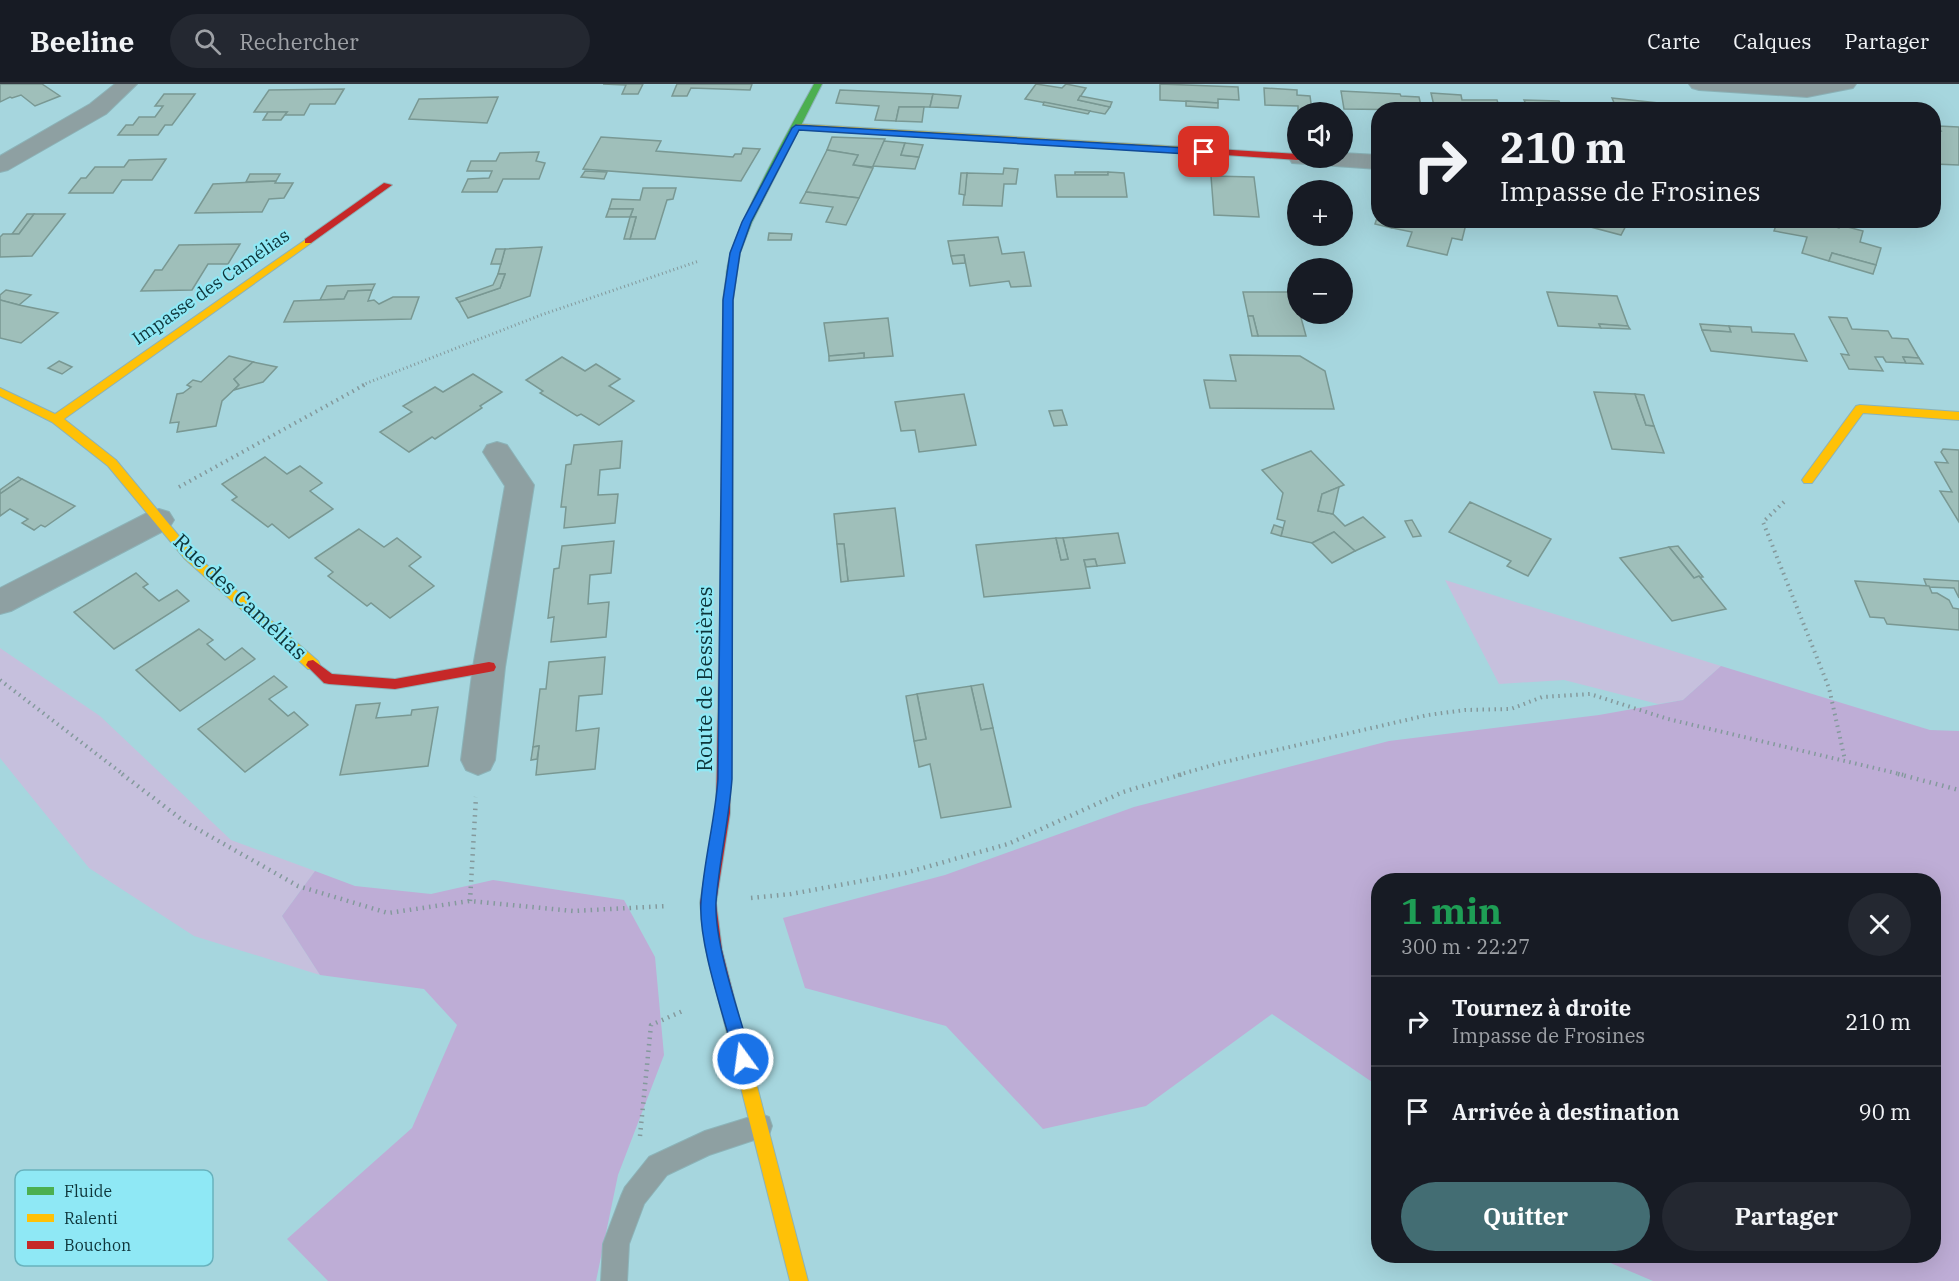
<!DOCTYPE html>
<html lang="fr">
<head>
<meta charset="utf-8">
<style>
  body { margin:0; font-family:"IBM Plex Serif",serif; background:#242831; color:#f1f3f6; height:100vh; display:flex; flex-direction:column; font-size:22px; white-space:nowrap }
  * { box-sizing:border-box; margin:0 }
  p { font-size:20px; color:#9ea1a6 }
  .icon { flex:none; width:33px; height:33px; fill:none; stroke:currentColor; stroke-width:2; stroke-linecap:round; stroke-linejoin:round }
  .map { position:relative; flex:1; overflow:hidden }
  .sheet { position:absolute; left:1371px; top:789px; width:570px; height:390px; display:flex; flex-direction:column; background:#171b24; border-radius:24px; box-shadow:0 6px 24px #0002 }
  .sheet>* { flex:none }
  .top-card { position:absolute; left:1371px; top:18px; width:570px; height:126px; border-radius:24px; box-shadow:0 6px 24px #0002; background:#171b24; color:#f1f3f6; overflow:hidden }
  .tools { position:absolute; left:1287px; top:18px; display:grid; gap:12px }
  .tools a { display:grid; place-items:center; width:66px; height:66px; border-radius:50%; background:#171b24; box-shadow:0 6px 24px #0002; font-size:30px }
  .pin { position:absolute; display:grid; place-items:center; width:51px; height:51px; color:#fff; margin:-26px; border-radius:12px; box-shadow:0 3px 9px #0006 }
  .me { position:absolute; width:66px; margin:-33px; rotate:346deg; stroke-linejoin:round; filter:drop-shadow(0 0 4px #0008) }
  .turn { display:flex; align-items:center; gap:21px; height:126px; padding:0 30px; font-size:27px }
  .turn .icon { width:78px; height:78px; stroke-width:2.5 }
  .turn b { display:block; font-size:42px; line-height:51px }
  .round { display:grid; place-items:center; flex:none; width:63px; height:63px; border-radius:32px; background:#242831 }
  .overview { display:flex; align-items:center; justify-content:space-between; height:102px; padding:0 30px }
  h1 { font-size:36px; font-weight:800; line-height:45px; color:#1e9e55 }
  .primary-button { display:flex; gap:12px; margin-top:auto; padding:12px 30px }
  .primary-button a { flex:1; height:69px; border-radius:36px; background:#436d73; color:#fff; font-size:24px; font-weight:800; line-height:69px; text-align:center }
  .primary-button a+a { background:#242831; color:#f1f3f6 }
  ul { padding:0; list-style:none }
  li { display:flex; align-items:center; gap:18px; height:90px; padding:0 30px; border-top:2px solid #363941 }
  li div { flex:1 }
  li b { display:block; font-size:22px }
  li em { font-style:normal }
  header { display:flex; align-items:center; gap:36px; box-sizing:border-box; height:84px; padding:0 30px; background:#171b24; border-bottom:2px solid #363941 }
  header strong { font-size:28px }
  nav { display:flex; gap:33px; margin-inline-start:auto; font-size:21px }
  .search { width:420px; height:54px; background:#242831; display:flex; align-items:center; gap:15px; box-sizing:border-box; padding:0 21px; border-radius:33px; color:#9ea1a6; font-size:22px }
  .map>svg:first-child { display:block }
  .green { fill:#c6c0dd }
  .forest { fill:#beadd6 }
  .building { fill:#9fbfba; stroke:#799893; stroke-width:1.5 }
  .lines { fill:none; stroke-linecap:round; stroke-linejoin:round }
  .lane-casing { stroke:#8cb3b8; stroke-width:2 }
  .street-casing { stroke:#8cb3b8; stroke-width:2 }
  .fast-casing { stroke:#8cb3b8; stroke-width:2 }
  .slow-casing { stroke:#8cb3b8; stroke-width:2 }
  .jam-casing { stroke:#8cb3b8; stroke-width:2 }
  .path-far2 { stroke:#84999c; stroke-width:3; stroke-dasharray:1 3; stroke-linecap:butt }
  .path-far1 { stroke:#84999c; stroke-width:4; stroke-dasharray:1.5 4.5; stroke-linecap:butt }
  .path { stroke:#84999c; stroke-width:4.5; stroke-dasharray:1.5 5; stroke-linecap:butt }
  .lane { fill:#8ea0a2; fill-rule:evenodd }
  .street { fill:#8ea0a2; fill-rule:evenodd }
  .fast { fill:#4caf50; fill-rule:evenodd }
  .slow { fill:#ffc107; fill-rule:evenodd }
  .jam { fill:#c62828; fill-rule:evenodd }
  .route { fill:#1a73e8; stroke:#114b97; stroke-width:1.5 }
  .labels { text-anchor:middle; stroke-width:4.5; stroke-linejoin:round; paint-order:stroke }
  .far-street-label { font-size:18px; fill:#0e353a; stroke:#8fe8f5 }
  .street-label { font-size:21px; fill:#0e353a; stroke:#8fe8f5 }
  .key { fill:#8fe8f5; stroke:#68b2bd; stroke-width:1.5 }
  .key-label { font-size:16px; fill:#0e353a }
</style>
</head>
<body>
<header>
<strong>Beeline</strong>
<div class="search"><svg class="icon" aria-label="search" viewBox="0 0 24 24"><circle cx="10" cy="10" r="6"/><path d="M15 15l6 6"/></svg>Rechercher</div>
<nav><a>Carte</a><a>Calques</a><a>Partager</a></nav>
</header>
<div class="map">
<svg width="1959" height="1197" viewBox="0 0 1959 1197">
  <rect width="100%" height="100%" fill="#a6d6de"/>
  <g class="green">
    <polygon points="1445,496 1721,582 1683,616 1658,620 1564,596 1499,600"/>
    <polygon points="0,564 100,632 231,756 315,787 282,832 320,891 194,852 89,784 0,674"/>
  </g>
  <g class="forest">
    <polygon points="1721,582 1930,646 1959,647 1959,1197 1653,1197 1594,1172 1934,1172 1934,796 1378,796 1378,1002 1272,930 1146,1022 1043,1045 946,942 805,904 783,834 945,791 1134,723 1389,657 1599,631 1683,616"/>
    <polygon points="315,787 355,802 431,810 493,796 624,816 655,873 664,971 618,1091 596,1197 328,1197 287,1155 412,1044 457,941 424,905 320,891 282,832"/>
  </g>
  <g class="building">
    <polygon points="0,0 42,0 60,12 35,22 21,11 12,14 10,13 0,18"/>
    <polygon points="603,0 643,0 638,10 622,10 626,1"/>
    <polygon points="677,0 752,0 750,6 691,4 687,12 672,12"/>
    <polygon points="1036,0 1062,4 1066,0 1086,4 1078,16 1110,23 1105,30 1025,15"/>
    <polygon points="1160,0 1238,3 1239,16 1218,15 1218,19 1160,16"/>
    <polygon points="1264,4 1297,6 1297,11 1310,12 1312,27 1298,26 1298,22 1265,21"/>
    <polygon points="344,5 335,20 310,20 304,31 284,31 287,28 254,28 269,6"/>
    <polygon points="840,6 933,10 930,23 899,23 896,37 875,36 879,22 836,19"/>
    <polygon points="1341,7 1400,10 1401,12 1419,13 1422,26 1344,25"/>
    <polygon points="1431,9 1461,11 1462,16 1497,16 1500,26 1435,26"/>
    <polygon points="164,10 195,10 172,41 165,41 158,51 118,51 126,41 133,41 139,33 155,33 163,22 155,22"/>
    <polygon points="933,10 961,12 958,24 930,23"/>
    <polygon points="1080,12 1112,18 1110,23 1078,16"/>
    <polygon points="498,13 487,39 409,35 419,15"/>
    <polygon points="1612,14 1668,20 1671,26 1617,26"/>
    <polygon points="1524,16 1559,17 1561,22 1526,20"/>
    <polygon points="1186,17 1218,19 1218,24 1186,22"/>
    <polygon points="1044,18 1090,27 1088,30 1043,21"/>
    <polygon points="1560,19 1589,20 1591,26 1528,26 1526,20 1561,22"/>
    <polygon points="899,23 924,23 922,38 896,37"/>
    <polygon points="268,28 287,28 281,36 263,36"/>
    <polygon points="1938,42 1959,43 1959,81 1934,80 1934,46 1941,47"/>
    <polygon points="601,53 661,57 656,67 733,73 735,70 741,70 743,64 760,65 741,97 583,85"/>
    <polygon points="832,53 885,55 873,83 853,81 858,71 827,66"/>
    <polygon points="884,57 905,59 901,71 919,73 915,85 873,82"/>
    <polygon points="905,59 923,61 919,73 901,71"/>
    <polygon points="827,66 858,71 853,81 873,84 859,114 806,108"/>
    <polygon points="539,68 536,77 545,79 539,95 503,95 497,108 462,108 468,95 489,94 492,87 467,87 471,77 496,77 500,69"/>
    <polygon points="166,75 152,96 122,96 113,109 69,109 81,94 86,94 95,83 124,83 129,76"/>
    <polygon points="1004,84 1018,85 1016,100 1004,100 1002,122 963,121 967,89 1003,90"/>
    <polygon points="585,87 607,88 604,95 581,93"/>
    <rect x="1075" y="88" width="33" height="3"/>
    <polygon points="1108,88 1124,89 1127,113 1057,113 1055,91 1108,91"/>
    <polygon points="961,89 967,89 965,111 959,110"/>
    <polygon points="250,90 280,90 276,97 246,98"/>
    <polygon points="1211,92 1254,93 1259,133 1214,131"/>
    <polygon points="276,97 275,99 293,99 284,114 269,115 262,128 195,129 213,100"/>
    <polygon points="643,104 676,104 673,115 667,116 655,155 630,155 636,133 630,133 633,125 609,125 612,115 640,116"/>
    <polygon points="806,108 859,114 846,141 826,138 833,123 800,119"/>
    <polygon points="609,125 633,125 630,133 606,133"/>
    <polygon points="27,130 34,130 19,150 12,150"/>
    <polygon points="34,130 65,130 32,172 0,173 0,153 3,150 19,150"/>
    <polygon points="630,133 636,133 630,155 624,155"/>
    <polygon points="1377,134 1378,136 1394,138 1392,144 1375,140"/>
    <polygon points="1388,136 1467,136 1462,156 1452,154 1447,171 1407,162 1412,148 1392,144 1394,138"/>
    <polygon points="1564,136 1629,136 1621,151"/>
    <polygon points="1778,136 1817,136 1839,144 1840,141 1863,147 1860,158 1881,164 1876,181 1832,169 1829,177 1802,169 1807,153 1774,147"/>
    <polygon points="769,149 792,150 791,156 768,156"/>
    <polygon points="998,153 1002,170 1024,168 1031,202 1011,203 1009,197 970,202 964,171 951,172 948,157"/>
    <polygon points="240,160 228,180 208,180 192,206 141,207 155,186 162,186 179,161"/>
    <polygon points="542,163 530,212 468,234 459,218 500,204 505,190 498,190 505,165"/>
    <polygon points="496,165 505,165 501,180 491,180"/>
    <polygon points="1832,169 1876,181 1873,190 1829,177"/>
    <polygon points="964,171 965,179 953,180 951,172"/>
    <polygon points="498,190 505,190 500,204 459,218 456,214 493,201"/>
    <polygon points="375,200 372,206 348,207 344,215 320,216 327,202"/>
    <polygon points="6,206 31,211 19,221 0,216 0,211"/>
    <polygon points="372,206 368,217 374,216 379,220 393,213 419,213 411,235 284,238 294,217 344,215 348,207"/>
    <polygon points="1243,208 1295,208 1298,230 1300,230 1306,252 1258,252 1253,232 1248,232"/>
    <polygon points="1547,208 1617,212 1628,242 1599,240 1601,244 1558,242"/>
    <polygon points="0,216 19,221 58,229 21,259 0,254"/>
    <polygon points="1248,232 1253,232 1258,252 1252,252"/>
    <polygon points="1829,233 1847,234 1852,245 1888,247 1892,254 1908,255 1919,274 1903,273 1906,279 1886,278 1883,273 1875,273 1883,287 1849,285 1841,270 1849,271"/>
    <polygon points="888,234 893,272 864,274 864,269 829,272 824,239"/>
    <polygon points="1599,240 1628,242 1630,245 1601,244"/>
    <polygon points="1700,240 1729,242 1731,248 1702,246"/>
    <polygon points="1729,242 1751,243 1752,248 1794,250 1807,277 1711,267 1702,246 1731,248"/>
    <polygon points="864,269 864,274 829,277 829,272"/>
    <polygon points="1230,271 1300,272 1325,287 1334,325 1210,324 1204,296 1236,297"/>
    <polygon points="229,272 253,278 234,295 239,301 222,317 216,342 177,348 179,338 170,339 177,310 183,309 191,303 187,301 193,296 201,298"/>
    <polygon points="562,273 585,287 596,280 620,295 609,302 634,317 599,341 581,330 577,332 540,309 543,307 526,296"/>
    <polygon points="1903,273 1919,274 1923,280 1906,279"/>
    <polygon points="59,277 72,283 62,290 48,284"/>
    <polygon points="253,278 277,283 263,298 234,306 239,301 234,295"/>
    <polygon points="473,290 502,308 480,322 482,324 435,355 432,353 409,368 380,348 412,328 403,322 435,303 443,308"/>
    <polygon points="1594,308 1635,310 1646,341 1654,342 1664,369 1612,365"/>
    <polygon points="964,310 976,361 919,368 915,346 901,347 895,318"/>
    <polygon points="1635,310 1644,311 1654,342 1646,341"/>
    <polygon points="1062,326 1067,341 1054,342 1049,327"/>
    <polygon points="622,357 620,384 600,386 598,411 618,410 615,439 564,444 566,423 561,423 566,381 571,380 574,361"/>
    <polygon points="1943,365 1959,366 1959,438 1940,407 1952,408 1935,378 1948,379 1941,368"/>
    <polygon points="1311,367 1344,401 1322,410 1318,427 1333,430 1345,442 1363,433 1385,453 1355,467 1334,448 1312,459 1281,452 1285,437 1277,435 1283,409 1262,386"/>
    <polygon points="265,373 287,390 300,382 322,399 310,407 333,425 289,454 272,440 268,443 232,416 237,413 222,400"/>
    <polygon points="18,393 22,395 0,410 0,406"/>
    <polygon points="22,395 75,422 45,443 41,441 34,446 22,439 28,435 10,425 0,432 0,410"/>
    <polygon points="1339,403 1333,430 1318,427 1322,410"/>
    <polygon points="1470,418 1551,455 1528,492 1507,482 1511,477 1449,448"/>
    <polygon points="895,424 904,492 848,497 844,460 837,460 834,430"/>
    <polygon points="1412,436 1421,452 1413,453 1405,437"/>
    <polygon points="1274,441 1283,444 1281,452 1271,449"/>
    <polygon points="359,445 384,463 397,454 421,473 409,482 434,502 390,534 371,519 367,522 328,492 333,488 315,474"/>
    <polygon points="1334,448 1355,467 1332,479 1312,459"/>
    <polygon points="1118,449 1125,479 1097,482 1095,475 1084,476 1090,504 984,513 976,461 1056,454 1061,476 1068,475 1063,454"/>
    <polygon points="1056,454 1063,454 1068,475 1061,476"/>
    <polygon points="614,457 611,489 590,491 588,520 609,518 606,553 551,558 554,533 548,534 554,485 559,484 562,462"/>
    <polygon points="837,460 844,460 848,497 841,498"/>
    <polygon points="1678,462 1703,493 1694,494 1669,463"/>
    <polygon points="1669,463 1694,494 1699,492 1726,525 1672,537 1620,474"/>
    <polygon points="1095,475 1097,482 1086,483 1084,476"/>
    <polygon points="136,489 148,500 143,503 159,517 177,506 189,517 114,565 74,528"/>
    <polygon points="1924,495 1959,497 1959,514 1954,504 1927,503"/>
    <polygon points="1855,497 1929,502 1932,509 1937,509 1949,516 1953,524 1959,525 1959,546 1887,540 1884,534 1870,533"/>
    <polygon points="199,545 213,556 207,560 225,576 242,564 255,575 180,627 136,586"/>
    <polygon points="605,573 602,610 579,612 576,647 599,644 595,685 536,691 539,662 533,663 540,605 546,605 549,578"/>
    <polygon points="274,592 287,603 269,615 288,632 294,628 308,641 245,688 198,645"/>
    <polygon points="983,600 993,644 981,646 971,602"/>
    <polygon points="971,602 981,646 993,644 1011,723 941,734 930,680 919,683 914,657 926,655 917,610"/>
    <polygon points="917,610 926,655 914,657 906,612"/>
    <polygon points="380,619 376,634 411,631 412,626 438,623 428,682 340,691 356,621"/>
    <polygon points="539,662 537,675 531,676 533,663"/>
  </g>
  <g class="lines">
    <g class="lane-casing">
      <polygon id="lane" points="760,1030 769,1033 772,1042 769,1051 709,1071 667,1091 644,1120 629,1160 627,1197 601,1197 603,1160 621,1112 625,1103 649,1073 705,1047"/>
    </g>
    <g class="street-casing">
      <g id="street">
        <polygon points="115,0 137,0 106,30 8,86 0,88 0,72 90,20"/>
        <polygon points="1689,0 1856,0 1853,4 1807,13 1699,6 1692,4"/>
        <polygon points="1298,68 1298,74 1342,74 1342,69 1378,71 1378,85 1292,79 1289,74 1292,69"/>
        <polygon points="497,358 507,361 534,401 505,583 495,676 490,686 478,691 466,686 461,676 473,583 505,402 483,368 487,361"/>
        <polygon points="159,425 169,428 174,436 169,444 11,527 0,530 0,504 149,428"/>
      </g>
    </g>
    <g class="fast-casing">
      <path id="fast" d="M814 0H822L752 138 740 169 736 195 735 197H727C719 167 796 34 814 0Z"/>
    </g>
    <g class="slow-casing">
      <g id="slow">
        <polygon points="797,40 1185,63 1190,66 1185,69 794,45 793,43"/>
        <polygon points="308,154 313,157 311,159 64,335 116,376 193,469 318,577 320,581 318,585 308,585 185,475 108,382 52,338 0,312 0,304 55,330"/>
        <polygon points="731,192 736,195 733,216 732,526 726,531 720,526 723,216 726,195"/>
        <polygon points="1860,321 1959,328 1959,336 1863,329 1812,399 1804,399 1802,396 1804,393 1856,322"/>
        <polygon points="732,929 738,931 740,937 808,1197 790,1197 724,937 726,931"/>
      </g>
    </g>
    <g class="jam-casing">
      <g id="jam">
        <polygon points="1185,63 1298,70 1298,74 1302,74 1298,76 1182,68 1180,66"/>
        <polygon points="384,99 392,101 311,159 305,159 305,155"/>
        <polygon points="726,521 732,526 730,729 716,819 722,866 740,937 738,943 732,945 726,943 724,937 706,866 700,819 716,729 720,526"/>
        <polygon points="313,576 332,590 395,595 489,578 494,579 496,583 494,587 489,588 395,605 329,600 324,599 306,581 308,577"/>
      </g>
    </g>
    <polyline class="path-far2" points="362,301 541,231 699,177"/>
    <g class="path-far1">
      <polyline points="179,403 366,300"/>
      <polyline points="1784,418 1763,438 1829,604 1845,676"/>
      <polyline points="0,596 124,691"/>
      <polyline points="1178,691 1220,679 1428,631 1465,626 1511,625 1542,613 1590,610 1668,635 1904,691"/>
    </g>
    <g class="path">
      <polyline points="122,690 185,738 298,802 388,829 470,817 573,827 666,822"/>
      <polyline points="1898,690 1959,706"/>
      <polyline points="751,814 791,810 905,789 1008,760 1123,708 1183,690"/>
      <polyline points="470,817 476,713"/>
      <polyline points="640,1052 651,941 685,926"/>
    </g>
    <use href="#lane" class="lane"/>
    <use href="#street" class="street"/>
    <use href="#fast" class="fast"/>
    <use href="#slow" class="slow"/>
    <use href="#jam" class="jam"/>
  </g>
  <path class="route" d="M796 41 1204 65 1209 68 1204 71 799 46 751 138 740 169 733 216 732 695C729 736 719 777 716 818 714 860 740 932 752 975L749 981 743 983 737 981 735 975C724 932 698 859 701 818 704 776 715 736 718 695L723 216 730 169 742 138 792 44Z"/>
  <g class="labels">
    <g class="far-street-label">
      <text transform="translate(211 203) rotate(-35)" y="6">Impasse des Camélias</text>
    </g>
    <g class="street-label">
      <text transform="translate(240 513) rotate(43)" y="7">Rue des Camélias</text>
      <text transform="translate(705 595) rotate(-90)" y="7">Route de Bessières</text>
    </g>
  </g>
  <rect x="15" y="1086" width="198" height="96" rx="9" class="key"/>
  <rect x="27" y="1103" width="27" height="8" fill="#4caf50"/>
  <rect x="27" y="1130" width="27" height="8" fill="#ffc107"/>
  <rect x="27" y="1157" width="27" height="8" fill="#c62828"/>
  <g class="key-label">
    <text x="64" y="1113">Fluide</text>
    <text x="64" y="1140">Ralenti</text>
    <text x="64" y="1167">Bouchon</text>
  </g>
</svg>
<div class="tools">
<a><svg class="icon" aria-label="sound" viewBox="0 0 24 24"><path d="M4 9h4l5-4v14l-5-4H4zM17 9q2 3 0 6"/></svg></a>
<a>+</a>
<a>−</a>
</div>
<div class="pin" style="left:1204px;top:68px;background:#d93025"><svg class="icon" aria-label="arrive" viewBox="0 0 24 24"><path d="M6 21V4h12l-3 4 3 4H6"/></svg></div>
<svg class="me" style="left:743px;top:975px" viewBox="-20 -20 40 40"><circle r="17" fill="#1a73e8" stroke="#fff" stroke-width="3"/><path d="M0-11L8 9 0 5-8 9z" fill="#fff"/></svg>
<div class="top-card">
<div class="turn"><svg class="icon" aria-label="right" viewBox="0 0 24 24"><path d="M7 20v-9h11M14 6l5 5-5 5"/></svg><div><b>210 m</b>Impasse de Frosines</div></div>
</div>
<section class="sheet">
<div class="overview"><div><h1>1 min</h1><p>300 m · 22:27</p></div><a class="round"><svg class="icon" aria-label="close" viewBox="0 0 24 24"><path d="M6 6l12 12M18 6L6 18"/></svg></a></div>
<ul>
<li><svg class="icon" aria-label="right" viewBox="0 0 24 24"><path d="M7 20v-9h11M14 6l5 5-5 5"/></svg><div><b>Tournez à droite</b><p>Impasse de Frosines</p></div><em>210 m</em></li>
<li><svg class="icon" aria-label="arrive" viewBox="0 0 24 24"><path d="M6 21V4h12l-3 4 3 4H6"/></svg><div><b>Arrivée à destination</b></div><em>90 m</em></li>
</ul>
<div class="primary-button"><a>Quitter</a><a>Partager</a></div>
</section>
</div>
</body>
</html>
